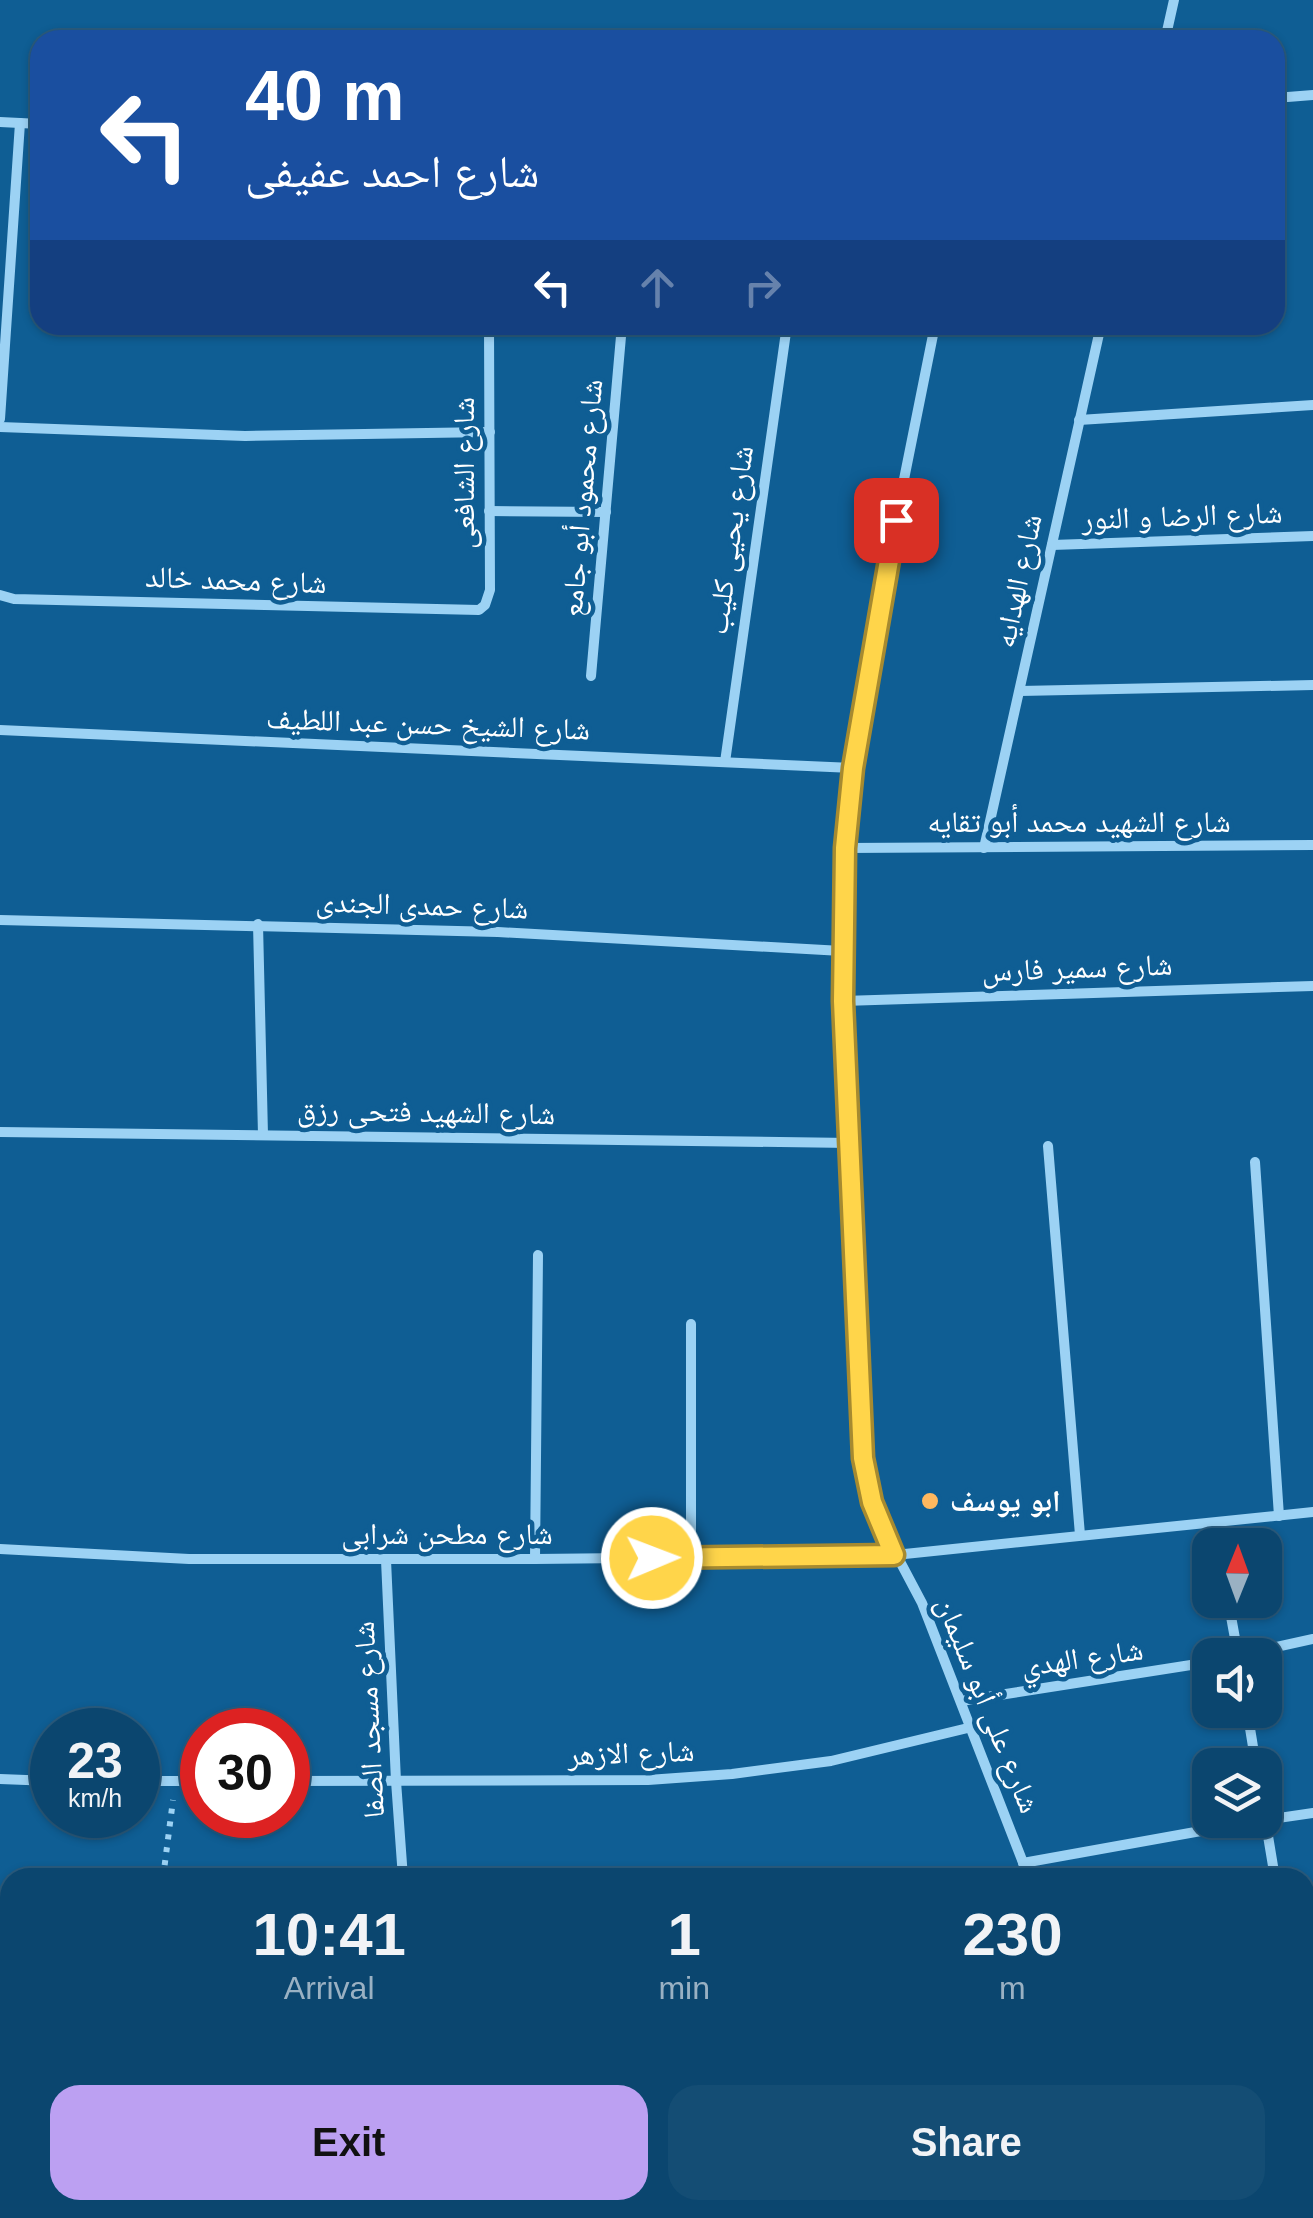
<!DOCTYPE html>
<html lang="en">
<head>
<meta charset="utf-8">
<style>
  body { margin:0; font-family:Helvetica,"Noto Naskh Arabic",sans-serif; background:#144d74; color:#f1f3f6; height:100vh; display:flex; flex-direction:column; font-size:38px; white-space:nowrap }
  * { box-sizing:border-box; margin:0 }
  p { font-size:32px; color:#9ab1c3 }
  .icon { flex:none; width:55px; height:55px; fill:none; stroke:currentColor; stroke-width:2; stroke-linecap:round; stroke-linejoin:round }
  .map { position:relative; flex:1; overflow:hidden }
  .details { position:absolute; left:0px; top:1868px; width:1315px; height:352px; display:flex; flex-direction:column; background:#0b466f; border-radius:30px 30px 0 0; box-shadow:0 2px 8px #0004,0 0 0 2px #2b5e82 }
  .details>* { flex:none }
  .hud { position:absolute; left:30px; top:30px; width:1255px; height:305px; border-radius:30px; box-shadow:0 2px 8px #0004,0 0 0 2px #2b5e82; background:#1a4fa0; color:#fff; overflow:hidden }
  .needle { width:65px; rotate:1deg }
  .controls { position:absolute; left:1192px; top:1528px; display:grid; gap:20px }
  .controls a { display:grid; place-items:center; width:90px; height:90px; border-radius:20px; background:#0b466f; box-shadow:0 2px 8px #0004,0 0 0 2px #2b5e82; font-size:50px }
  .speed { position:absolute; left:30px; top:1708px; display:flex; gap:20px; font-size:50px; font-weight:700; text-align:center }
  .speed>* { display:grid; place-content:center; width:130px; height:130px; border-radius:50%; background:#0b466f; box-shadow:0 2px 8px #0004,0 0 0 2px #2b5e82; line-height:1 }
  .speed small { font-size:25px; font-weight:400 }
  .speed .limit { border:15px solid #d22; background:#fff; color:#111 }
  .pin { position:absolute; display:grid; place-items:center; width:85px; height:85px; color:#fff; margin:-42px; border-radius:20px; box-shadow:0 5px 15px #0006 }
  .me { position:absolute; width:110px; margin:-55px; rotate:89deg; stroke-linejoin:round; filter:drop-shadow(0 0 8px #0008) }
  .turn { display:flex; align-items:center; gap:35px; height:210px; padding:0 50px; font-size:45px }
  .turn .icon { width:130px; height:130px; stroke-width:2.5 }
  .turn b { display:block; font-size:70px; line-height:85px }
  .lanes { display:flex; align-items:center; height:95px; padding:0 50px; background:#0003; justify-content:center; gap:50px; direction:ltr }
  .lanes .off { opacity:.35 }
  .eta { display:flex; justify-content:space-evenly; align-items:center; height:170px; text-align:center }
  .eta b { font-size:60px; font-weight:700; line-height:70px }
  .button { display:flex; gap:20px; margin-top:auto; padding:20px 50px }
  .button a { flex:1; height:115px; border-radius:30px; background:#bca0f2; color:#111; font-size:40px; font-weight:700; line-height:115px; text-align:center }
  .button a+a { background:#144d74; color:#f1f3f6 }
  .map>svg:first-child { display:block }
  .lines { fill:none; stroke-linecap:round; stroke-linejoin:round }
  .path { stroke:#9cd2f4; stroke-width:6; stroke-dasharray:5 8; stroke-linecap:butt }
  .street { stroke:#9cd2f4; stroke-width:10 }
  .secondary { stroke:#cce9fd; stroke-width:20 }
  .route-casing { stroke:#a68a30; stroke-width:25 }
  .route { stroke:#ffd54a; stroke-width:18 }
  .poi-dot { fill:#ffb85f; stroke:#0f5e94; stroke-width:4 }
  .labels { text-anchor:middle; stroke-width:9; stroke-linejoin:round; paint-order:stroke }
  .street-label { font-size:30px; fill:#fff; stroke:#0f5e94 }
  .poi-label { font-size:30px; font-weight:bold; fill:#fff; stroke:#0f5e94; text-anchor:start }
</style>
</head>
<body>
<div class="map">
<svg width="1313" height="2218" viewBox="0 0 1313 2218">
  <rect width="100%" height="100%" fill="#0f5e94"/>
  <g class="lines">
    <g class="path">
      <polyline points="163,1878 173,1800"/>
      <polyline points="0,1973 10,1967"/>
      <polyline points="1286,2218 1313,2209"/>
    </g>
    <g class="street">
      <polyline points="1165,40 1174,0"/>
      <polyline points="1275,98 1313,95"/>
      <polyline points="0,122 40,124"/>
      <polyline points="935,325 888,559 853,768 845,848 843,1001 863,1458 877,1518 922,1603 1029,1878"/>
      <polyline points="0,419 20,123"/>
      <polyline points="1079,420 1313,405"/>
      <polyline points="0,427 245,436 490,432"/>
      <polyline points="489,511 606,512"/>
      <polyline points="1052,545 1313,536"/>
      <polyline points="0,595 14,599 479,610 485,605 490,590 489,325"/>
      <polyline points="591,676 622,325"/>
      <polyline points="1020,691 1313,685"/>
      <polyline points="0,730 853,768"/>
      <polyline points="725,762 787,325"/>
      <polyline points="845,848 1313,845"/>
      <polyline points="984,848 1101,325"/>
      <polyline points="0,920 498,932 842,951"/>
      <polyline points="258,924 263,1135"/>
      <polyline points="843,1001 1313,986"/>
      <polyline points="0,1132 851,1143"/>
      <polyline points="1048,1146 1080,1535"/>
      <polyline points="1255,1162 1279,1516"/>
      <polyline points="691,1324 691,1558"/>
      <polyline points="1215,1523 1219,1545"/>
      <polyline points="0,1549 189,1559 535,1559 895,1555 1313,1512"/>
      <polyline points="535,1559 538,1255"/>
      <polyline points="386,1560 396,1781 403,1878"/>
      <polyline points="1228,1600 1238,1655"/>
      <polyline points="1240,1655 1313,1639"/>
      <polyline points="961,1701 1210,1662"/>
      <polyline points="1247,1710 1256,1765"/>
      <polyline points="0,1779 52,1781"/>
      <polyline points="138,1781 202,1781"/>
      <polyline points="288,1781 648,1780 732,1774 831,1761 972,1727"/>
      <polyline points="1265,1818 1275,1878"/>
      <polyline points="1265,1820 1313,1813"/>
      <polyline points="1023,1863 1262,1820"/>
      <polyline points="1305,2016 1313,2014"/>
      <polyline points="0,2150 10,2151"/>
      <polyline points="116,2210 119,2218"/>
      <polyline points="473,2210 475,2218"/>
      <polyline points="1105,2210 1108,2218"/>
    </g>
    <g class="secondary">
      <polyline points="1305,2055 1313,2053"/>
      <polyline points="1305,2089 1313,2086"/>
      <polyline points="705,2218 731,2210"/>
      <polyline points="864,2218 890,2210"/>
    </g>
  </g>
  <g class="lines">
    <g class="route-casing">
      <polyline id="route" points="652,1558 894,1555 872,1502 863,1458 843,1001 845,848 853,768 896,520"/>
    </g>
    <use href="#route" class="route"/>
  </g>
  <circle class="poi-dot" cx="930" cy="1501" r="10"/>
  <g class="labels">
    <g class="street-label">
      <text transform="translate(464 473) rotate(-90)" y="10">شارع الشافعى</text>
      <text transform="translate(582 498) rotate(-85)" y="10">شارع محمود أبو جامع</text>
      <text transform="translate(1182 516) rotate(-2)" y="10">شارع الرضا و النور</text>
      <text transform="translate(730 540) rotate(-82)" y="10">شارع يحيى كليب</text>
      <text transform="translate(236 580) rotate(2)" y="10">شارع محمد خالد</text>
      <text transform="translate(1018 581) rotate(-78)" y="10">شارع الهدايه</text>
      <text transform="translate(428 724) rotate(2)" y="10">شارع الشيخ حسن عبد اللطيف</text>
      <text x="1079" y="832">شارع الشهيد محمد أبو تقايه</text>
      <text transform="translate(422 905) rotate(2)" y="10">شارع حمدى الجندى</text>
      <text transform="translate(1077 968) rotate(-2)" y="10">شارع سمير فارس</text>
      <text transform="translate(426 1112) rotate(1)" y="10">شارع الشهيد فتحى رزق</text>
      <text x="447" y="1544">شارع مطحن شرابى</text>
      <text transform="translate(1082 1658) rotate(-8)" y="10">شارع الهدي</text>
      <text transform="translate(988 1705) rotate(68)" y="10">شارع على أبو سليمان</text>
      <text transform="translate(369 1720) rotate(-93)" y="10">شارع مسجد الصفا</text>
      <text transform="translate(631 1753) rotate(-2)" y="10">شارع الازهر</text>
    </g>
    <g class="poi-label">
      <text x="950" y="1511">ابو يوسف</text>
    </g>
  </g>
</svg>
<div class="controls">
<a><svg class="needle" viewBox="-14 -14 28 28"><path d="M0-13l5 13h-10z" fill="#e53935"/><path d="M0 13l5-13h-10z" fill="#9ab1c3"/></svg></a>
<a><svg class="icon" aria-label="sound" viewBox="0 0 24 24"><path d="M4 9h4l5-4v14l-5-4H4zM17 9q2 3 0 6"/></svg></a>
<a><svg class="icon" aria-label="layers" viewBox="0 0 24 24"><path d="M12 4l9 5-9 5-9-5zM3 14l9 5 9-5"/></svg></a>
</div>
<div class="speed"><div>23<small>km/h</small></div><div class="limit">30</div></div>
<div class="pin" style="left:896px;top:520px;background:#d93025"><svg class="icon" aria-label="arrive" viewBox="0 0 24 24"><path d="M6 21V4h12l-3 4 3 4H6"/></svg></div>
<svg class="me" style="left:652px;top:1558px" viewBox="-20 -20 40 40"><circle r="17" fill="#ffd54a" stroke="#fff" stroke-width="3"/><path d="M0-11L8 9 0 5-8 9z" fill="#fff"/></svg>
<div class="hud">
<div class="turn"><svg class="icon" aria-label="left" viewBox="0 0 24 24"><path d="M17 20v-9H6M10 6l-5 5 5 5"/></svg><div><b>40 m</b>شارع احمد عفيفى</div></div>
<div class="lanes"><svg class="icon" aria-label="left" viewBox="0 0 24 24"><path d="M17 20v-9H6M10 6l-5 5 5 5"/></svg><svg class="icon off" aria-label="ahead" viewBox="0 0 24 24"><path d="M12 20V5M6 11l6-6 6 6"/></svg><svg class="icon off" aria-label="right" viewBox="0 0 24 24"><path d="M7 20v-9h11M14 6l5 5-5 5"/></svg></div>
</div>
<section class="details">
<div class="eta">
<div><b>10:41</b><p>Arrival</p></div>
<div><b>1</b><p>min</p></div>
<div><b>230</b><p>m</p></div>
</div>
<div class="button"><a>Exit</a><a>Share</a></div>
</section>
</div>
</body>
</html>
